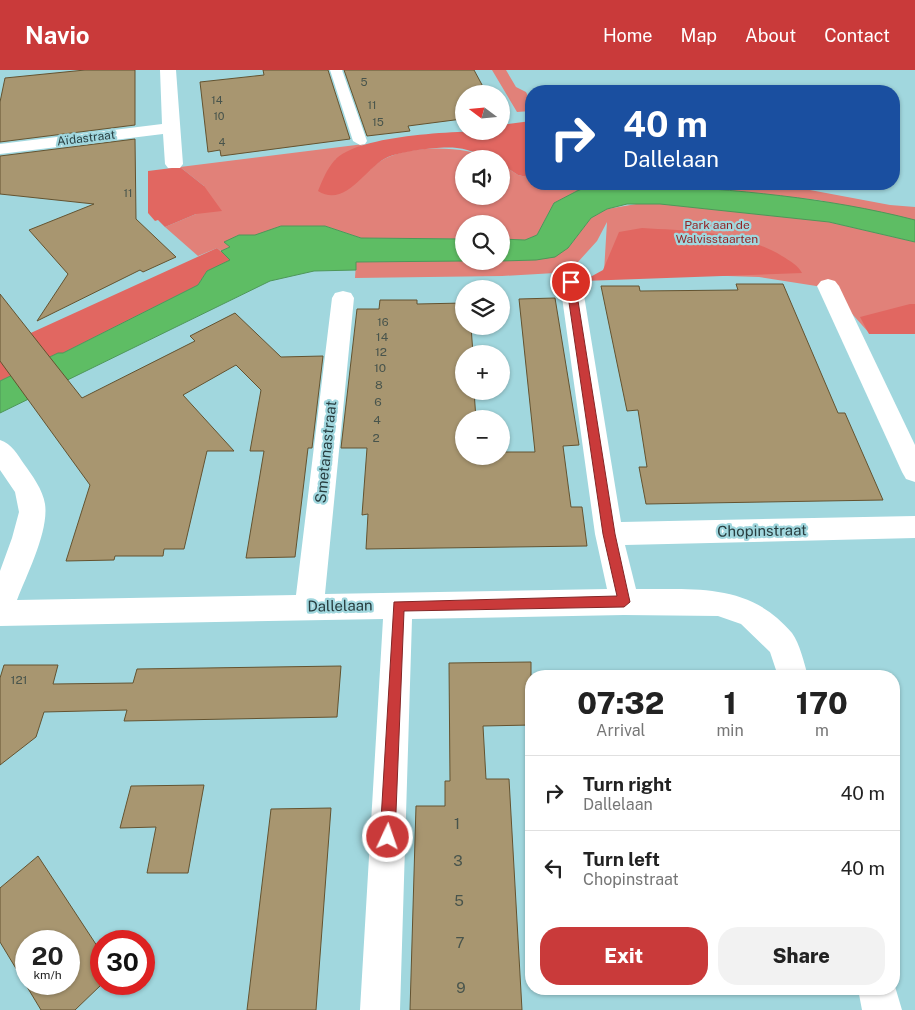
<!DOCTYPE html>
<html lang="en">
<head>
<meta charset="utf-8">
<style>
  body { margin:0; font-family:"Public Sans",sans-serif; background:#f2f2f2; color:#222; height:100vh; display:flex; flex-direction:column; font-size:19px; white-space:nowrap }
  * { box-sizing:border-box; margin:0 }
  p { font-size:16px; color:#767676 }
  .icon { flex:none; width:28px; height:28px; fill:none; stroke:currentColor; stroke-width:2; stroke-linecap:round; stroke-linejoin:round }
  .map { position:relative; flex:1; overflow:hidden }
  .details { position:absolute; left:525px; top:600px; width:375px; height:325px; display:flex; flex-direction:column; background:#fff; border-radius:20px; box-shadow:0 1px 4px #0004 }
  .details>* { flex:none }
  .hud { position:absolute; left:525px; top:15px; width:375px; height:105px; border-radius:20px; box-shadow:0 1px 4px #0004; background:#1a4fa0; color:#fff; overflow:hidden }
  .needle { width:32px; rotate:286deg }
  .fabs { position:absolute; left:455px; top:15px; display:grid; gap:10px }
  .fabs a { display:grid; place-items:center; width:55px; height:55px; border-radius:50%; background:#fff; box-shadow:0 1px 4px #0004; font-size:25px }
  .speed { position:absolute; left:15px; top:860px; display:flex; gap:10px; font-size:25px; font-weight:700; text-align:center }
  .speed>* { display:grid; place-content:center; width:65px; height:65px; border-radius:50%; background:#fff; box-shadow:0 1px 4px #0004; line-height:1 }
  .speed small { font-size:12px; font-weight:400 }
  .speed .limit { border:8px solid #d22; background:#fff; color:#111 }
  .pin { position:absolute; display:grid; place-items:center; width:42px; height:42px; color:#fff; margin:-21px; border:2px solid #fff; border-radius:50%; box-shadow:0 1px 5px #0007 }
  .me { position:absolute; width:55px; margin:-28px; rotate:3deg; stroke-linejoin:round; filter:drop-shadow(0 0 4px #0008) }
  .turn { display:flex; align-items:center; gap:18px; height:105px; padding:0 15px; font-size:22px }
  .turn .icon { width:65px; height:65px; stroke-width:2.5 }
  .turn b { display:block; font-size:35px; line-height:42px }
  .eta { display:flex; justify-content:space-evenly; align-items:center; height:85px; text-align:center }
  .eta b { font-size:30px; font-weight:800; line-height:35px }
  .action { display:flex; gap:10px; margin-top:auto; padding:10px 15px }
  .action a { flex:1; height:58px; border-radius:20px; background:#c93a3a; color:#fff; font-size:20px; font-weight:800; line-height:58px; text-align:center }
  .action a+a { background:#f2f2f2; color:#222 }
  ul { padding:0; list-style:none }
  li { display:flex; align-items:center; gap:15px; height:75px; padding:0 15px; border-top:1px solid #e0e0e0 }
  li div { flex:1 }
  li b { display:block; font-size:19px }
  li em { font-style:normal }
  header { display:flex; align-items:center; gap:30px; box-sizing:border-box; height:70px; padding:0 25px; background:#c93a3a; color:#fff }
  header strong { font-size:24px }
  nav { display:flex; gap:28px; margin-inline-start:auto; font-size:18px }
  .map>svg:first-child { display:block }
  .green { fill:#e18179 }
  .forest { fill:#e16761 }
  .water { fill:#5ebd64; stroke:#4e9759 }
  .building { fill:#a89670; stroke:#645330; fill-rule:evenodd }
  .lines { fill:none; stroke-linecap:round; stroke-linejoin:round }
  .pedestrian { fill:#fff; fill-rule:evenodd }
  .minor { fill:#fff; fill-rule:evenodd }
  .route { fill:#c93a3a; stroke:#832626 }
  .labels { text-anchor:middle; stroke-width:4.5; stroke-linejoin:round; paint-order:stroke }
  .far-number-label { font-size:11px; fill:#48544c }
  .far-street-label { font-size:12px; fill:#283e40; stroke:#a1d7de }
  .far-park-label { font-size:12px; fill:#932425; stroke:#a1d7de }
  .number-label { font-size:12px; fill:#48544c }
  .street-label { font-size:15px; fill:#283e40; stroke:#a1d7de }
  .near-number-label { font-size:15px; fill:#48544c }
</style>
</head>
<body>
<header>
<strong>Navio</strong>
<nav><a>Home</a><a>Map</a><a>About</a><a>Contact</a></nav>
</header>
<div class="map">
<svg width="915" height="940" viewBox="0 0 915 940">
  <rect width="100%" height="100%" fill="#a1d7de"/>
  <g class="green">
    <polygon points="492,0 506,0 516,17 526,22 531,32 531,41 517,42"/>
    <path d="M364 74 335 90 370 100C393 73 462 74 492 89H464V126H501V94L518 105 531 108V114H557L577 121 554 133 537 165 525 170 501 169V154H464V169L361 168 325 156H281L255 166 239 165 225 172 230 177 221 181 217 178 198 186 165 157 196 144 204 116 180 97Z"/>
    <polygon points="724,114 778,114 890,135 915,137 915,150 818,130 726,120 829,152 915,172 915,264 870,264 829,218 759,207 604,202 607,152 597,171 578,192 555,203 502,206 355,208 356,192 536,190 568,178 591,148 607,139 724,119"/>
  </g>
  <g class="forest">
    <path d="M531 51V108L518 105 501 94V89C486 89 472 79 457 78 439 76 404 81 388 87 366 96 346 139 318 121 322 111 327 99 334 91 358 63 466 61 501 61V55Z"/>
    <polygon points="180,97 204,116 222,141 196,144 165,157 158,150 155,151 148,143 148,101"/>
    <polygon points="557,114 712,114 713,118 614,115 587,117 577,121"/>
    <path d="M642 158C690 161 740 161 782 186 790 191 798 195 802 203L583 211 603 200 619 162Z"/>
    <polygon points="217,178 231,190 207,201 198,215 63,283 58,283 0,311 0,277"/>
    <polygon points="910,234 915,234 915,264 869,264 860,247"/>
  </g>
  <g class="water">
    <path d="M644 114C735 120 826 127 915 150V172L829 152 660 134H627L607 139 591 148 568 178 555 187 536 190 501 191V169L525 170 537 165 554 133 577 121 587 117Z"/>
    <polygon points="281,156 325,156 361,168 464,169 464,191 356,192 356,200 314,201 270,211 0,343 0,311 58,283 63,283 198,215 207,201 230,190 221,181 230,177 224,172 239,165 255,165"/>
  </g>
  <g class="building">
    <polygon points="85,0 135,0 135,55 0,72 0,32 5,8"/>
    <polygon points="263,0 328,0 350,69 221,86 220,80 208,82 200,12 264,5"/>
    <polygon points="344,0 474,0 487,24 464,24 464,54 462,49 408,56 410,61 367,66"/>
    <polygon points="135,69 136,149 176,187 143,202 140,200 37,251 68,204 29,160 94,134 0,124 0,86"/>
    <polygon points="736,214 783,214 838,343 845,343 883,430 646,434 639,397 647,397 638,340 627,341 601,216 639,216 640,221 738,220"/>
    <polygon points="0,224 82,328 195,271 190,266 235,243 281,287 323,286 312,378 308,378 295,487 246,488 264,381 250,381 261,320 236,295 183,325 234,381 207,381 184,479 164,479 163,486 115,486 114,490 66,491 90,415 0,291"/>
    <polygon points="555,228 579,375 563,376 571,437 582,437 587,476 366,479 368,444 362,445 367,378 341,378 357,239 379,239 380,230 417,230 417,234 464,233 464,256 471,256 473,284 464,284 464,321 474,321 476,349 464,349 464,386 501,386 501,382 535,382 519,229"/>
    <polygon points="531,592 531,655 483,656 486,709 509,709 522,940 410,940 416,736 445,736 445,711 450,711 449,593"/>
    <polygon points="4,595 58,595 53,614 133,613 137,599 341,596 337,647 124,651 127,640 44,642 36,667 0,695 0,608"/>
    <polygon points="204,715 188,803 147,803 156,757 120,758 131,716"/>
    <polygon points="331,738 316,940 247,940 271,739"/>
    <path d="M38 786 101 882V915L75 940H41L0 872V818ZM26 871H69V914H26Z"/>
  </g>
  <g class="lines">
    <polygon class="pedestrian" points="330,0 342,0 367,71 365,74 360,75 353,71"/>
    <g class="minor">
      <polygon points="160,0 176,0 183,94 180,98 168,98 165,94 163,64 0,84 0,74 162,54"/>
      <path d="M571 206 578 208 582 213 621 452 915 446V468L625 475 636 519C695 520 749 512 792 563 800 574 804 593 808 606H778L770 582 741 554 718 546 624 545 412 549 400 940H360L383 549 0 556V501L12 468 19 442 15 422 0 400V370C12 374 17 384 24 394 32 405 43 420 45 434 49 461 27 504 17 530L296 525 332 228 335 223 343 221 351 223 354 228 325 524 607 519 595 464 560 213 564 208Z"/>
      <polygon points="828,209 835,211 839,216 915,375 915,412 906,409 902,402 817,216 821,211"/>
      <polygon points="894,913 902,940 862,940 858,919 894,919"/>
    </g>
  </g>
  <polygon class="route" points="571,210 575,212 615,464 630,532 624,537 404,541 395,767 393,772 388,774 383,772 380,767 394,532 617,526 603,464 566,212"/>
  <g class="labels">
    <g class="far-number-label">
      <text x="364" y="16">5</text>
      <text x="217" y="34">14</text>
      <text x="372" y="39">11</text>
      <text x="219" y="50">10</text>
      <text x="378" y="56">15</text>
      <text x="222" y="76">4</text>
      <text x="128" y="127">11</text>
      <text x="383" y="256">16</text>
    </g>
    <g class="far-street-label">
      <text transform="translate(86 68) rotate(-7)" y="4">Aïdastraat</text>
    </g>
    <g class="far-park-label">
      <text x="717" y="159">Park aan de<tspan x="717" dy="14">Walvisstaarten</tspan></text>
    </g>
    <g class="number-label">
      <text x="382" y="271">14</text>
      <text x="381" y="286">12</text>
      <text x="380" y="302">10</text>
      <text x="379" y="319">8</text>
      <text x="378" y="336">6</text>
      <text x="377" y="354">4</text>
      <text x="376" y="372">2</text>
      <text x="19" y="614">121</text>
    </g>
    <g class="street-label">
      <text transform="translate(326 382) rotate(-84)" y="5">Smetanastraat</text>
      <text transform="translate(762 461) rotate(-1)" y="5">Chopinstraat</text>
      <text transform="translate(340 536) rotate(-1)" y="5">Dallelaan</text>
    </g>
    <g class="near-number-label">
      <text x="457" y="759">1</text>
      <text x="458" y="796">3</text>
      <text x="459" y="836">5</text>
      <text x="460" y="878">7</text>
      <text x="461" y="923">9</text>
    </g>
  </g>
</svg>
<div class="fabs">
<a><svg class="needle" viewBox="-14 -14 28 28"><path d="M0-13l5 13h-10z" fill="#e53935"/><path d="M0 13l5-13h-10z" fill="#767676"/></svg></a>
<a><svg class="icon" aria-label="sound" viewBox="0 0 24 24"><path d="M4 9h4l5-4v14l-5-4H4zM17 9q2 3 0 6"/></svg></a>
<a><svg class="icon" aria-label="search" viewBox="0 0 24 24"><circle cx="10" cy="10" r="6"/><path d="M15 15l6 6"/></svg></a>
<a><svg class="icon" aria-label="layers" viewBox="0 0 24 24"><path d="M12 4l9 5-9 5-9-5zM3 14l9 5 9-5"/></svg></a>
<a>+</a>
<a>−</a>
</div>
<div class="speed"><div>20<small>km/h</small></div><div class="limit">30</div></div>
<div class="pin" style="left:571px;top:212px;background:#d93025"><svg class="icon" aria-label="arrive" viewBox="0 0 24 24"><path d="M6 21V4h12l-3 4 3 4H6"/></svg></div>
<svg class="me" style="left:388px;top:767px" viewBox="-20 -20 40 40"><circle r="17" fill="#c93a3a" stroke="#fff" stroke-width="3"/><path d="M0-11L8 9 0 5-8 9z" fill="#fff"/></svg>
<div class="hud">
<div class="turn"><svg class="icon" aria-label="right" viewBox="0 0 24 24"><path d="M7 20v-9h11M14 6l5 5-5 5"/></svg><div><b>40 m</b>Dallelaan</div></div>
</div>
<section class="details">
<div class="eta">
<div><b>07:32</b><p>Arrival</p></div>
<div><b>1</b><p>min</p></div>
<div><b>170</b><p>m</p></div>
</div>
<ul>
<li><svg class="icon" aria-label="right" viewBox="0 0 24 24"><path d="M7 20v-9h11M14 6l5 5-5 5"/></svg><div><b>Turn right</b><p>Dallelaan</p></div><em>40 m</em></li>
<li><svg class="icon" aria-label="left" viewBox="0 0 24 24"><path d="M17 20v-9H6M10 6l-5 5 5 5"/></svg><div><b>Turn left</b><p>Chopinstraat</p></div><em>40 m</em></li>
</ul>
<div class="action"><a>Exit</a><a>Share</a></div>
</section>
</div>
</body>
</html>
